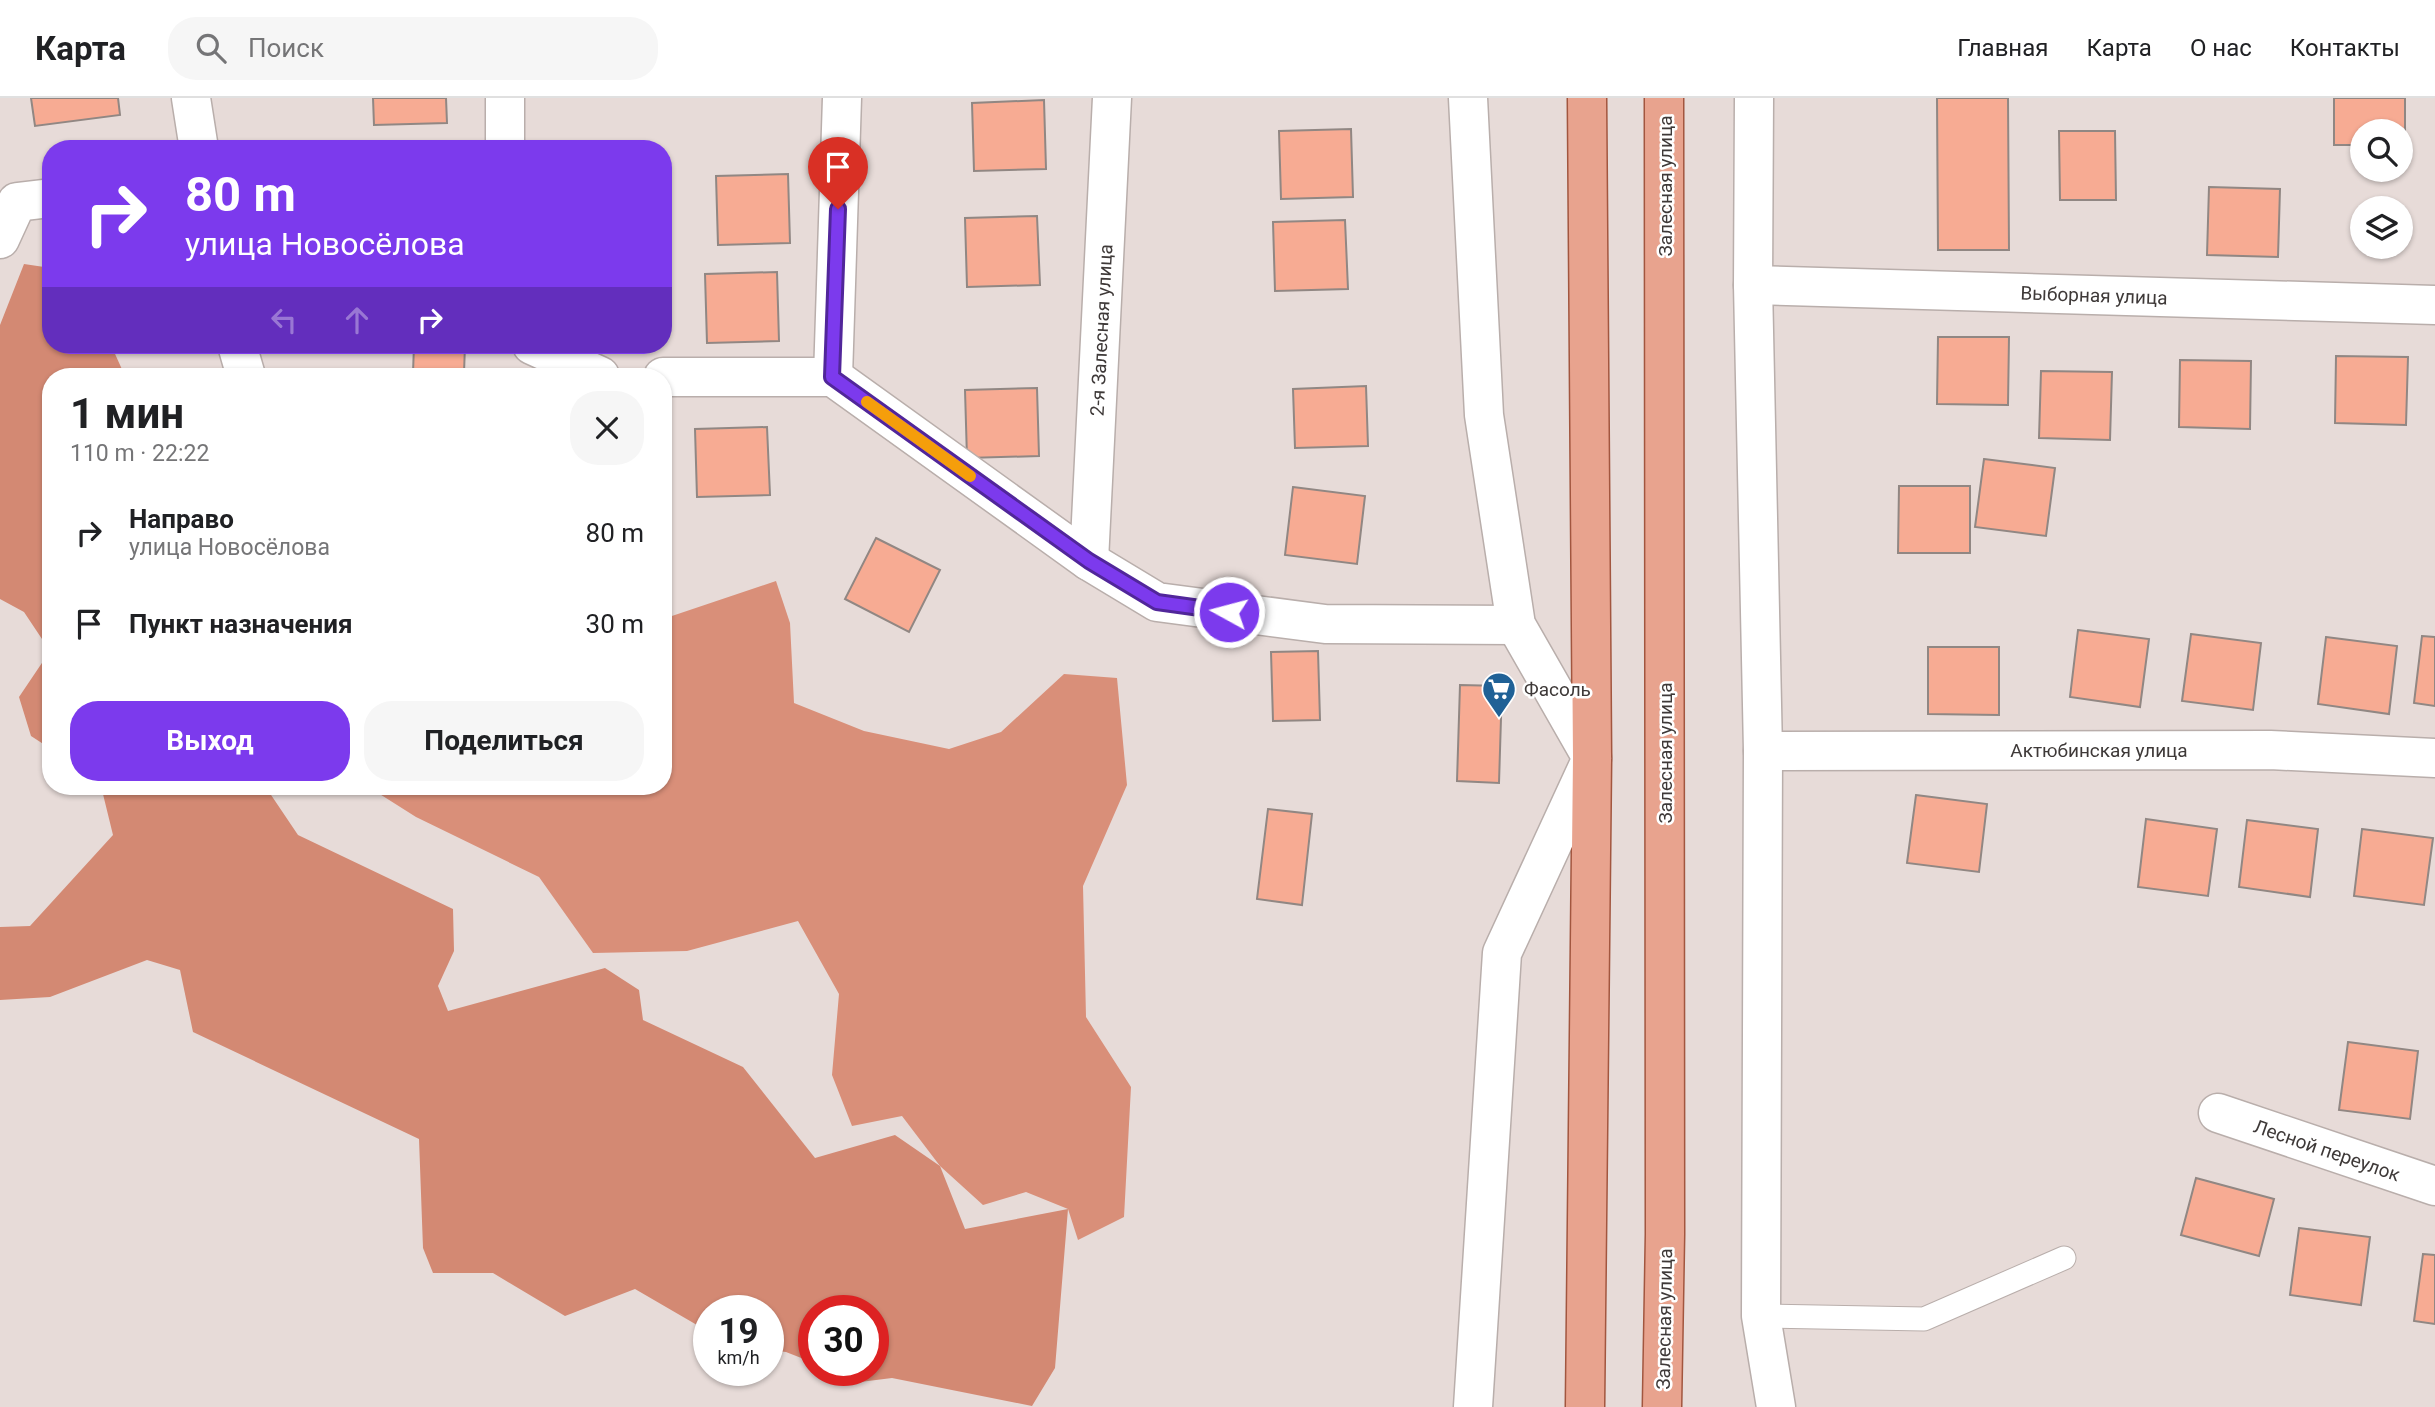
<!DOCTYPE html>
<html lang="ru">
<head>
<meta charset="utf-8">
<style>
  body { margin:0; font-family:Roboto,sans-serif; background:#f6f6f6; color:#202124; height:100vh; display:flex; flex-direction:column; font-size:26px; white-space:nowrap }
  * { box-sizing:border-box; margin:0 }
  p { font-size:23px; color:#757577 }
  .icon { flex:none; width:38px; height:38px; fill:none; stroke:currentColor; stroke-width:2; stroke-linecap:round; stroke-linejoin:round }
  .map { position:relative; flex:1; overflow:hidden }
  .drawer { position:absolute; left:42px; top:270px; width:630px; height:427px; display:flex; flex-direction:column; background:#fff; border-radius:28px; box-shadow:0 2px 5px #0004 }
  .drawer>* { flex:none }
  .banner { position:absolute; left:42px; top:42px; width:630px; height:214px; border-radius:28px; box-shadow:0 2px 5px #0004; background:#7c3aed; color:#fff; overflow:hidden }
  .tools { position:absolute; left:2350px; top:21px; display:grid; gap:14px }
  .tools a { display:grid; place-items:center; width:63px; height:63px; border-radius:50%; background:#fff; box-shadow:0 2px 5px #0004; font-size:35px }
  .speed { position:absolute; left:693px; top:1197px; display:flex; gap:14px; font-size:35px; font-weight:700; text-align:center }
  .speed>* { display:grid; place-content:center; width:91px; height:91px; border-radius:50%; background:#fff; box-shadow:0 2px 5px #0004; line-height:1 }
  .speed small { font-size:18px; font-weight:400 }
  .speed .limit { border:10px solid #d22; background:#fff; color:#111 }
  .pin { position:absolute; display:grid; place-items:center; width:60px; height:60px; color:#fff; margin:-72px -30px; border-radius:50% 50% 50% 0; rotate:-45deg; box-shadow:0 0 7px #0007 }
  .pin .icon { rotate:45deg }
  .me { position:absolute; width:77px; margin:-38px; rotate:277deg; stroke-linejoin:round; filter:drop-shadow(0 0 5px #0008) }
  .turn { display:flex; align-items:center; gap:24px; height:147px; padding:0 28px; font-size:32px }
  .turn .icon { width:91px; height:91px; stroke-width:2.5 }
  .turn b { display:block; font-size:49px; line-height:60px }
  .lanes { display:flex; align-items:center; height:66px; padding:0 28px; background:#0003; justify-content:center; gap:35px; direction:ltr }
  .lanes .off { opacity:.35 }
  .round { display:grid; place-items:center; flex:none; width:74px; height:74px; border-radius:28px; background:#f6f6f6 }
  .overview { display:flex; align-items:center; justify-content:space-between; height:119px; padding:0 28px }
  h1 { font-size:42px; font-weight:700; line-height:52px }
  .primary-button { display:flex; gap:14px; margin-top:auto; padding:14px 28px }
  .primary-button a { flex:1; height:80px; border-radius:28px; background:#7c3aed; color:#fff; font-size:28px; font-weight:700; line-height:80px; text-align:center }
  .primary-button a+a { background:#f6f6f6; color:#202124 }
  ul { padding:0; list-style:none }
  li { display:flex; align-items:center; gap:21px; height:91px; padding:0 28px }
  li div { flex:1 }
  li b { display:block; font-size:26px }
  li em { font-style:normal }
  header { display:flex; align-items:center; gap:42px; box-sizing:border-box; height:98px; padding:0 35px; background:#fff; border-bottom:2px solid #e0e0e0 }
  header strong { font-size:33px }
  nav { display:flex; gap:38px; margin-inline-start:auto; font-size:24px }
  .search { width:490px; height:63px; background:#f6f6f6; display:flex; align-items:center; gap:18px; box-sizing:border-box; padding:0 24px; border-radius:28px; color:#757577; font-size:26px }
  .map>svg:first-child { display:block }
  .forest { fill:#d98f79 }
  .water { fill:#d38973 }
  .building { fill:#f7ab93; stroke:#918783; stroke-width:2 }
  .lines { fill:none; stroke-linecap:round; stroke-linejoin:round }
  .lane-casing { stroke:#b9aeab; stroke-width:25 }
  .street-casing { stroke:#b9aeab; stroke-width:41 }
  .primary-casing { stroke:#a2563f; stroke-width:41 }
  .lane { stroke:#fff; stroke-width:23 }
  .street { stroke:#fff; stroke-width:38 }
  .primary { stroke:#e8a38e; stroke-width:38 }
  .route-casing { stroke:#51269a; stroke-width:18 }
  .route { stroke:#7c3aed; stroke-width:12 }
  .slow { stroke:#f59e0b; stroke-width:12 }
  .labels { text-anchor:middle; stroke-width:5; stroke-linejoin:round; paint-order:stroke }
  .street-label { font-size:19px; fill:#3e3938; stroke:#fff }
  .poi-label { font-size:19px; fill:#3e3938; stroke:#fff; text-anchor:start }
</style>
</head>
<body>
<header>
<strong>Карта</strong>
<div class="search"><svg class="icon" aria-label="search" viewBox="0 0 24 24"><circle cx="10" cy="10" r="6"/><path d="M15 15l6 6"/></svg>Поиск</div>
<nav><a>Главная</a><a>Карта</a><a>О нас</a><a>Контакты</a></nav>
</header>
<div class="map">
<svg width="2435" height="1309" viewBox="0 0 2435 1309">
  <rect width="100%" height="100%" fill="#e7dbd8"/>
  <polygon class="forest" points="776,483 790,525 794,605 864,633 949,651 1001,634 1064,576 1117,580 1127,687 1083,788 1086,919 1131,989 1124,1119 1078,1142 1068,1111 1026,1094 983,1107 940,1068 902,1018 852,1028 832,977 839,896 798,823 687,853 593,855 539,779 416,719 367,688 663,688 663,521"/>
  <g class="water">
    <polygon points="24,166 51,170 51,247 111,247 125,278 51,278 51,651 31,638 19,599 50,553 24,514 0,501 0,227"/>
    <polygon points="101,688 203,688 208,693 220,688 265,688 298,737 453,811 454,853 438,888 448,913 605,870 639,892 643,922 743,969 815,1060 895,1037 940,1068 965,1131 1068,1111 1055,1270 1032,1308 892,1280 860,1284 831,1272 873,1272 873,1213 814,1213 814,1265 786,1254 768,1252 768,1213 709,1213 709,1234 635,1191 565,1218 493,1175 433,1175 423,1150 419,1041 193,934 180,872 147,862 50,899 0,902 0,829 30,828 113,737"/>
  </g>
  <g class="building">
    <polygon points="31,0 118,0 120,17 35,28"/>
    <polygon points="373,0 446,0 447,25 374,27"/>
    <polygon points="1937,0 2008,0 2009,152 1938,152"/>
    <polygon points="2334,0 2405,0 2405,48 2401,48 2401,33 2362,33 2362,47 2334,47"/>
    <polygon points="1044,2 1046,71 974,73 972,5"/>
    <polygon points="1351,31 1353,99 1281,101 1279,33"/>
    <polygon points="2059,33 2115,33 2116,102 2060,102"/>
    <polygon points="788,76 790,145 718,147 716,78"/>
    <polygon points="2209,89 2280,91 2278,159 2207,157"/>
    <polygon points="1037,118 1040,187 967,189 965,120"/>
    <polygon points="1345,122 1348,191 1275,193 1273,124"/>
    <polygon points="777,174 779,243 707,245 705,176"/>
    <polygon points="1938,239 2009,239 2008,307 1937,306"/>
    <polygon points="414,247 465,247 464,275 413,275"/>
    <polygon points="2336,258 2408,259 2406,327 2335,325"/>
    <polygon points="2180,262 2251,263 2250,331 2179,329"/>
    <polygon points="2041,273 2112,274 2110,342 2039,340"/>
    <polygon points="1366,288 1368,348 1295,350 1293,291"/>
    <polygon points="1037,290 1039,358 967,360 965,292"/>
    <polygon points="767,329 770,397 697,399 695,331"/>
    <polygon points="1984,361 2055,370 2046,438 1975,429"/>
    <polygon points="1899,388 1970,388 1970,455 1898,455"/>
    <polygon points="1293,389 1365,398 1357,466 1285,457"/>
    <polygon points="876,440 940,472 909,534 845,501"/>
    <polygon points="2078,532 2149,541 2140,609 2070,599"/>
    <polygon points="2191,536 2261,545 2253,612 2182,603"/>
    <polygon points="2422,538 2435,539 2435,608 2414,605"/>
    <polygon points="2326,539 2397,548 2389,616 2318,606"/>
    <polygon points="1928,549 1999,549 1999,617 1928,616"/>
    <polygon points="1318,553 1320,622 1273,623 1271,554"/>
    <polygon points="1460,587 1502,588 1499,685 1457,683"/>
    <polygon points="1916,697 1987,706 1979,774 1907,765"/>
    <polygon points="1268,711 1312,716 1302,807 1257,801"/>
    <polygon points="2146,721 2217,731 2208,798 2138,789"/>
    <polygon points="2247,722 2318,731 2310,799 2239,789"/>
    <polygon points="2362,731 2433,740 2424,807 2354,798"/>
    <polygon points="2348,944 2418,953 2410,1021 2339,1012"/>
    <polygon points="2196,1080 2274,1101 2259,1158 2181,1137"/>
    <polygon points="2299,1130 2370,1139 2361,1207 2290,1197"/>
    <polygon points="2423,1156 2435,1157 2435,1226 2414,1223"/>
  </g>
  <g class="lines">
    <g class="lane-casing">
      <polyline id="lane" points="1761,1218 1924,1221 2064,1160"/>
    </g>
    <g class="street-casing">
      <g id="street">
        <polyline points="191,0 199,51"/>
        <polyline points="505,0 505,51"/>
        <polyline points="1468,0 1484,317 1516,527 1592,660 1502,855 1473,1309"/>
        <polyline points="1754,0 1753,187 1763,653 1761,1218 1776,1309"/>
        <polyline points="0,141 17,104 51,100"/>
        <polyline points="1753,187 2435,207"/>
        <polyline points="237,247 246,278"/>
        <polyline points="532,247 600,278"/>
        <polyline points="663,279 833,279 1089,463 1157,504 1325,526 1516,527"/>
        <polyline points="833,279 842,0"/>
        <polyline points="1089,463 1112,0"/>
        <polyline points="1763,653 2270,652 2435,660"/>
        <polyline points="2218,1015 2435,1088"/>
      </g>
    </g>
    <g class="primary-casing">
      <g id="primary">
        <polyline points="1585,1309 1592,660 1587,0"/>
        <polyline points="1662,1309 1665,1136 1664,0"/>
      </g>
    </g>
    <use href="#lane" class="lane"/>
    <use href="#street" class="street"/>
    <use href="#primary" class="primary"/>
  </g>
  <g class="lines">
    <g class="route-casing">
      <polyline id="route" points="838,111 832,279 1089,463 1157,504 1229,514"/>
    </g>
    <use href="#route" class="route"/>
    <polyline class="slow" points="867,304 970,378"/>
  </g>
  <defs>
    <g id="supermarket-pin" transform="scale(1.75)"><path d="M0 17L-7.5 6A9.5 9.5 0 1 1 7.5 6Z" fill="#206196" stroke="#fff"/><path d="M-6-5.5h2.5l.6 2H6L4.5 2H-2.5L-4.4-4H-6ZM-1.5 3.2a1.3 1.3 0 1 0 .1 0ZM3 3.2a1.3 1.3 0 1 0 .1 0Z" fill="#fff"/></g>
  </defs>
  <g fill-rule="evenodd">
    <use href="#supermarket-pin" x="1499" y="591"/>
  </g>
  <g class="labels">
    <g class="street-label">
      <text transform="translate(1665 88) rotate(-90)" y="7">Залесная улица</text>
      <text transform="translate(2094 197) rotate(2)" y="7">Выборная улица</text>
      <text transform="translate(1101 232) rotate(-87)" y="7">2-я Залесная улица</text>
      <text x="2099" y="659">Актюбинская улица</text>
      <text transform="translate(1665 655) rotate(-90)" y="7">Залесная улица</text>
      <text transform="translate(2327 1052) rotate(19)" y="7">Лесной переулок</text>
      <text transform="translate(1664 1221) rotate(-89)" y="7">Залесная улица</text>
    </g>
    <g class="poi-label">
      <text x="1524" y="598">Фасоль</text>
    </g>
  </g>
</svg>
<div class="tools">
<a><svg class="icon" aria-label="search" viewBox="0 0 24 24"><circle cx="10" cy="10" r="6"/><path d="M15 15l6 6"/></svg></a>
<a><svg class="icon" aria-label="layers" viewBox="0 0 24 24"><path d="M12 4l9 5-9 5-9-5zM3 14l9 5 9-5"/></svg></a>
</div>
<div class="speed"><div>19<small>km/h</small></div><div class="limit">30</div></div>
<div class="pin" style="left:838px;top:111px;background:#d93025"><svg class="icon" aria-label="arrive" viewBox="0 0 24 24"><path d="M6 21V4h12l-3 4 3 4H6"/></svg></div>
<svg class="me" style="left:1229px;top:514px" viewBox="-20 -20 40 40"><circle r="17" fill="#7c3aed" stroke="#fff" stroke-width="3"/><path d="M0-11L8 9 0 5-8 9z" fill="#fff"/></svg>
<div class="banner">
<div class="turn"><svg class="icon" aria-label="right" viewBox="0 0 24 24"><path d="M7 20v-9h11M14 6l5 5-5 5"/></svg><div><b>80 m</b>улица Новосёлова</div></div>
<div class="lanes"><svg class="icon off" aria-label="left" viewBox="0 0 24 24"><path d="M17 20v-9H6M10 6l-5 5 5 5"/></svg><svg class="icon off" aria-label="ahead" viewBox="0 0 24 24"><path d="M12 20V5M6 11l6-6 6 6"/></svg><svg class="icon" aria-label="right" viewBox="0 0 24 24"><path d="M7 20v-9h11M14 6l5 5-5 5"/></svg></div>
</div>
<section class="drawer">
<div class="overview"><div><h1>1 мин</h1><p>110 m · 22:22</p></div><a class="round"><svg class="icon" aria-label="close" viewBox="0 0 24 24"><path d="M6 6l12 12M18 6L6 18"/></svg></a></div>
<ul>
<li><svg class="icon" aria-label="right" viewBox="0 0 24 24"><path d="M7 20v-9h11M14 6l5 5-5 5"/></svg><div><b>Направо</b><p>улица Новосёлова</p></div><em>80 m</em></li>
<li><svg class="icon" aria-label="arrive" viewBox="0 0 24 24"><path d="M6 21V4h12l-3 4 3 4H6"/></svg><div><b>Пункт назначения</b></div><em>30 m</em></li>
</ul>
<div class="primary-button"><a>Выход</a><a>Поделиться</a></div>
</section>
</div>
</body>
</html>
